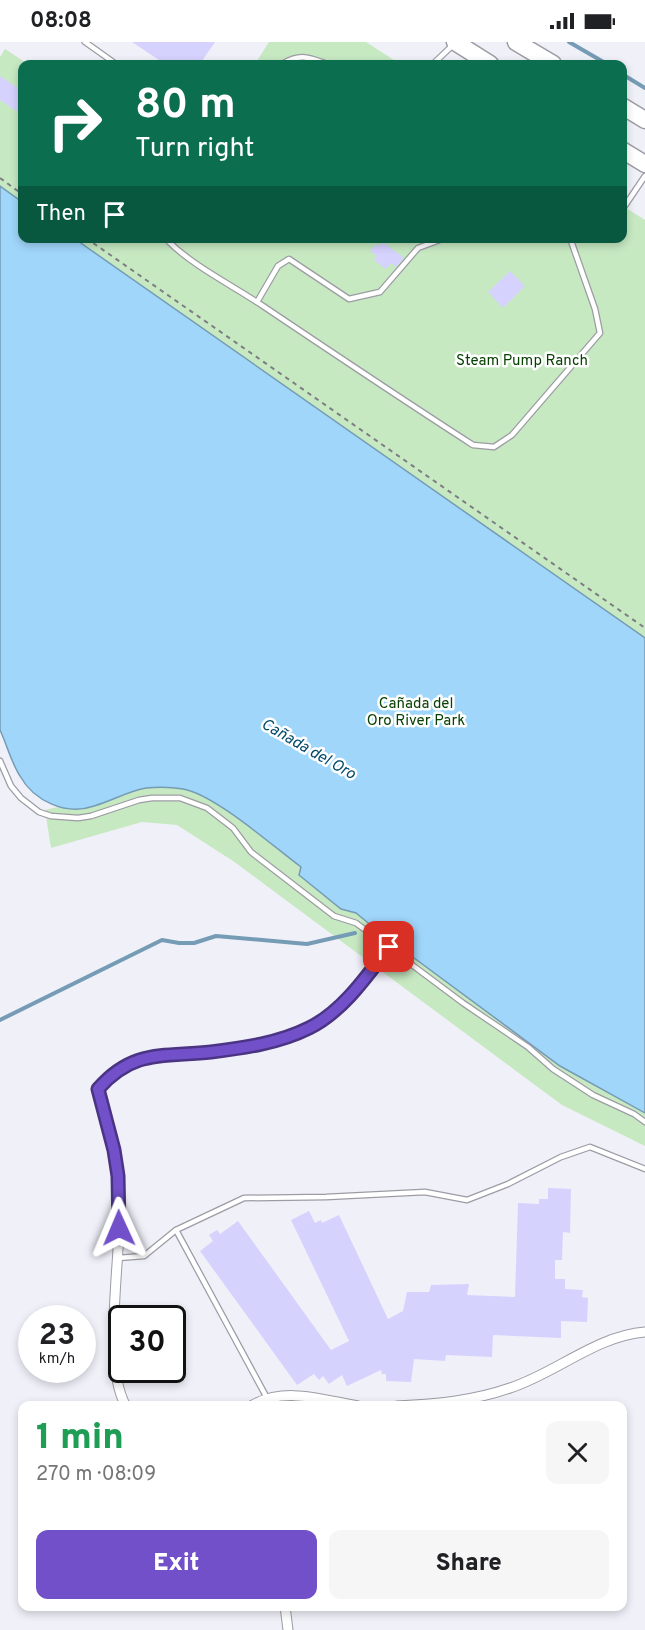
<!DOCTYPE html>
<html lang="en">
<head>
<meta charset="utf-8">
<style>
  body { margin:0; font-family:Overpass,sans-serif; background:#f6f6f6; color:#202124; height:100vh; display:flex; flex-direction:column; font-size:22px; white-space:nowrap }
  * { box-sizing:border-box; margin:0 }
  p { font-size:20px; color:#757577 }
  .icon { flex:none; width:33px; height:33px; fill:none; stroke:currentColor; stroke-width:2; stroke-linecap:round; stroke-linejoin:round }
  .map { position:relative; flex:1; overflow:hidden }
  .drawer { position:absolute; left:18px; top:1359px; width:609px; height:210px; display:flex; flex-direction:column; background:#fff; border-radius:12px; box-shadow:0 3px 9px #0003 }
  .drawer>* { flex:none }
  .guide { position:absolute; left:18px; top:18px; width:609px; height:183px; border-radius:12px; box-shadow:0 3px 9px #0003; background:#0b6e4f; color:#fff; overflow:hidden }
  .speed { position:absolute; left:18px; top:1263px; display:flex; gap:12px; font-size:30px; font-weight:700; text-align:center }
  .speed>* { display:grid; place-content:center; width:78px; height:78px; border-radius:50%; background:#fff; box-shadow:0 3px 9px #0003; line-height:1 }
  .speed small { font-size:15px; font-weight:400 }
  .speed .limit { border:3px solid #111; border-radius:9px; background:#fff; color:#111 }
  .pin { position:absolute; display:grid; place-items:center; width:51px; height:51px; color:#fff; margin:-26px; border-radius:12px; box-shadow:0 3px 9px #0006 }
  .me { position:absolute; width:66px; margin:-33px; rotate:359deg; stroke-linejoin:round; filter:drop-shadow(0 0 4px #0008) }
  .turn { display:flex; align-items:center; gap:21px; height:126px; padding:0 18px; font-size:27px }
  .turn .icon { width:78px; height:78px; stroke-width:2.5 }
  .turn b { display:block; font-size:42px; line-height:51px }
  .then { display:flex; align-items:center; height:57px; padding:0 18px; background:#0003; gap:12px; font-size:22px }
  .round { display:grid; place-items:center; flex:none; width:63px; height:63px; border-radius:12px; background:#f6f6f6 }
  .head { display:flex; align-items:center; justify-content:space-between; height:102px; padding:0 18px }
  h1 { font-size:36px; font-weight:800; line-height:45px; color:#1e9e55 }
  .button { display:flex; gap:12px; margin-top:auto; padding:12px 18px }
  .button a { flex:1; height:69px; border-radius:12px; background:#7250c9; color:#fff; font-size:24px; font-weight:800; line-height:69px; text-align:center }
  .button a+a { background:#f6f6f6; color:#202124 }
  .status { display:flex; justify-content:space-between; align-items:center; height:42px; padding:0 30px; background:#fff; direction:ltr }
  .status svg { height:16px; fill:currentColor }
  .map>svg:first-child { display:block }
  .green { fill:#c6e9c2 }
  .water { fill:#a0d6fa; stroke:#759bb5; stroke-width:1.5 }
  .lines { fill:none; stroke-linecap:round; stroke-linejoin:round }
  .stream { stroke:#759bb5; stroke-width:4 }
  .building { fill:#d6d2fe }
  .lane-casing { stroke:#9d9ca4; stroke-width:7 }
  .street-casing { stroke:#9d9ca4; stroke-width:11 }
  .highway-casing { stroke:#9d9ca4; stroke-width:19 }
  .path { stroke:#7e7d83; stroke-width:2; stroke-dasharray:4.5 4.5; stroke-linecap:butt }
  .lane { stroke:#fff; stroke-width:4.5 }
  .street { stroke:#fff; stroke-width:9 }
  .highway { stroke:#fff; stroke-width:16 }
  .route-casing { stroke:#4a3483; stroke-width:15 }
  .route { stroke:#7250c9; stroke-width:10 }
  .labels { text-anchor:middle; stroke-width:5; stroke-linejoin:round; paint-order:stroke }
  .park-label { font-size:15px; fill:#074103; stroke:#fff }
  .water-label { font-size:16px; font-style:italic; fill:#02496b; stroke:#fff }
</style>
</head>
<body>
<div class="status"><b>08:08</b><svg viewBox="0 0 49 12"><path d="M0 12V9h3v3zM5 12V6h3v6zM10 12V3h3v9zM15 12V0h3v12zM26 1h20v11H26zM47 4h2v5h-2z"/></svg></div>
<div class="map">
<svg width="645" height="1588" viewBox="0 0 645 1588">
  <rect width="100%" height="100%" fill="#f0f0f9"/>
  <g class="green">
    <polygon points="269,0 366,0 400,22 255,22"/>
    <polygon points="5,7 28,22 22,22 22,196 622,196 623,164 645,178 645,1104 562,1063 233,819 177,783 142,780 51,806 45,768 195,732 0,687 0,15"/>
  </g>
  <path class="water" d="M0 144 22 160V196L75 197 645 596V1071L560 1024 379 890 356 871 341 867 299 833 301 825C274 805 214 752 183 747 171 745 158 745 146 746 128 749 112 759 94 764 66 774 34 759 20 734 11 720 7 703 0 688Z"/>
  <g class="lines">
    <g class="stream">
      <polyline points="569,0 607,22"/>
      <polyline points="622,32 645,46"/>
      <polyline points="0,978 162,898 179,901 194,901 216,894 307,902 355,891"/>
    </g>
  </g>
  <g class="building">
    <polygon points="132,0 215,0 200,22 165,22"/>
    <polygon points="0,34 22,49 22,73 0,58"/>
    <polygon points="383,200 404,216 396,225 391,221 386,227 374,218 377,214 370,209 376,202 379,204"/>
    <polygon points="510,229 525,244 503,266 488,250"/>
    <polygon points="548,1146 571,1147 570,1191 563,1190 562,1218 555,1218 555,1237 565,1237 565,1247 583,1248 582,1255 588,1256 587,1280 561,1279 561,1296 493,1293 492,1315 446,1313 445,1319 414,1317 411,1340 386,1339 386,1332 382,1332 381,1328 347,1344 342,1333 329,1342 323,1334 319,1338 314,1332 297,1343 200,1209 213,1199 209,1193 217,1188 220,1192 238,1179 331,1308 349,1299 291,1178 309,1169 315,1181 321,1178 322,1181 339,1173 388,1277 403,1269 407,1250 429,1250 431,1243 469,1242 467,1253 515,1255 518,1161 539,1162 539,1157 548,1157"/>
  </g>
  <g class="lines">
    <g class="lane-casing">
      <g id="lane">
        <polyline points="85,0 116,22"/>
        <path d="M282 22C300 11 308 15 327 22"/>
        <polyline points="433,22 454,2"/>
        <polyline points="622,168 645,134"/>
        <path d="M169 196V200C196 226 232 243 263 264 333 311 403 358 473 403L494 405 512 393 600 291 595 267 570 196"/>
        <polyline points="257,260 278,224 289,217 349,257 380,250 418,206 445,196"/>
        <polyline points="0,719 11,744 21,756 39,770 51,774 78,776 91,774 139,758 152,756 180,756 207,766 233,786 251,810 334,874 356,881 463,961 528,1005 553,1027 593,1053 634,1072 645,1080"/>
        <path d="M98 1046C133 1007 164 1015 211 1010 244 1006 279 1001 309 986 342 969 367 934 389 905"/>
        <polyline points="176,1188 267,1356"/>
        <polyline points="118,1216 144,1214 176,1188 244,1156 326,1155 425,1150 467,1158 508,1142 561,1115 590,1105 645,1127"/>
      </g>
    </g>
    <g class="street-casing">
      <g id="street">
        <path d="M98 1047C112 1093 120 1138 119 1187 118 1232 104 1327 126 1364"/>
        <path d="M251 1364C284 1344 323 1358 358 1364"/>
        <path d="M397 1364C436 1362 473 1359 510 1346 556 1331 596 1294 645 1290"/>
        <polyline points="285,1564 288,1588"/>
      </g>
    </g>
    <g class="highway-casing">
      <g id="highway">
        <polyline points="455,0 490,22"/>
        <polyline points="516,0 553,22"/>
        <polyline points="622,64 645,78"/>
        <polyline points="622,108 645,122"/>
      </g>
    </g>
    <g class="path">
      <polyline points="0,136 22,152"/>
      <polyline points="86,196 645,586"/>
    </g>
    <use href="#lane" class="lane"/>
    <use href="#street" class="street"/>
    <use href="#highway" class="highway"/>
  </g>
  <g class="lines">
    <g class="route-casing">
      <path id="route" d="M119 1186 118 1134 114 1108 98 1047C133 1007 163 1015 211 1010 244 1006 279 1001 309 986 342 970 367 934 389 905"/>
    </g>
    <use href="#route" class="route"/>
  </g>
  <g class="labels">
    <g class="park-label">
      <text x="522" y="323">Steam Pump Ranch</text>
      <text x="416" y="666">Cañada del<tspan x="416" dy="17">Oro River Park</tspan></text>
    </g>
    <g class="water-label">
      <text transform="translate(309 706) rotate(30)" y="6">Cañada del Oro</text>
    </g>
  </g>
</svg>
<div class="speed"><div>23<small>km/h</small></div><div class="limit">30</div></div>
<div class="pin" style="left:389px;top:905px;background:#d93025"><svg class="icon" aria-label="arrive" viewBox="0 0 24 24"><path d="M6 21V4h12l-3 4 3 4H6"/></svg></div>
<svg class="me" style="left:119px;top:1186px" viewBox="-20 -20 40 40"><path d="M0-17L14 15 0 8-14 15z" fill="#7250c9" stroke="#fff" stroke-width="4"/></svg>
<div class="guide">
<div class="turn"><svg class="icon" aria-label="right" viewBox="0 0 24 24"><path d="M7 20v-9h11M14 6l5 5-5 5"/></svg><div><b>80 m</b>Turn right</div></div>
<div class="then">Then<svg class="icon" aria-label="arrive" viewBox="0 0 24 24"><path d="M6 21V4h12l-3 4 3 4H6"/></svg></div>
</div>
<section class="drawer">
<div class="head"><div><h1>1 min</h1><p>270 m · 08:09</p></div><a class="round"><svg class="icon" aria-label="close" viewBox="0 0 24 24"><path d="M6 6l12 12M18 6L6 18"/></svg></a></div>
<div class="button"><a>Exit</a><a>Share</a></div>
</section>
</div>
</body>
</html>
